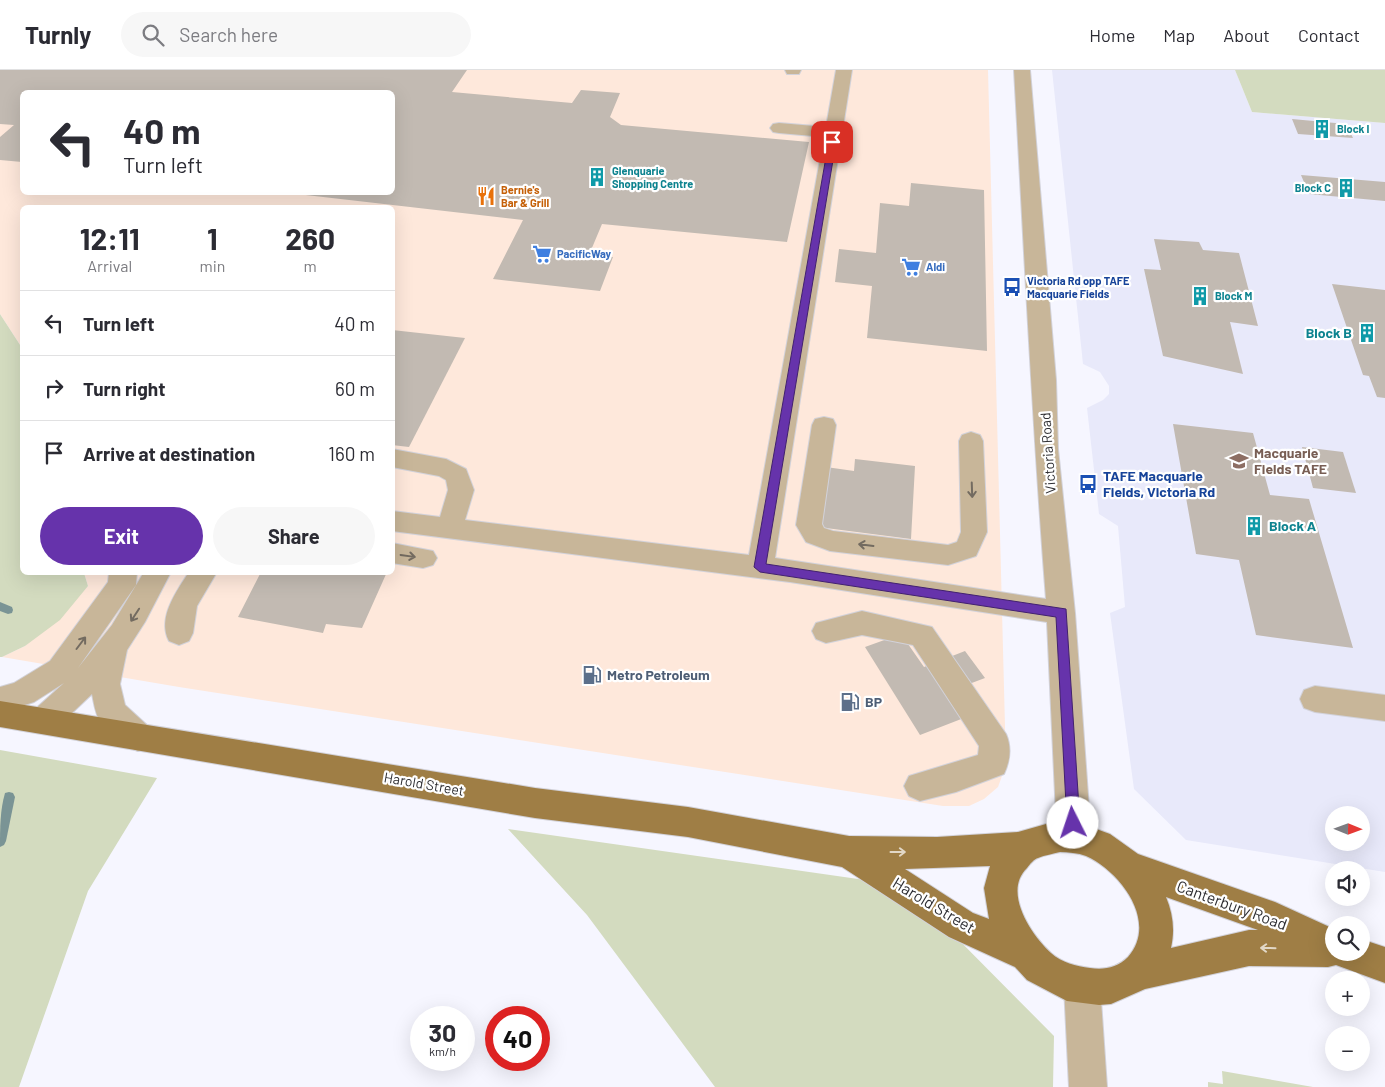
<!DOCTYPE html>
<html lang="en">
<head>
<meta charset="utf-8">
<style>
  body { margin:0; font-family:Barlow,sans-serif; background:#f7f7f7; color:#2b2b33; height:100vh; display:flex; flex-direction:column; font-size:19px; white-space:nowrap }
  * { box-sizing:border-box; margin:0 }
  p { font-size:16px; color:#7c7c81 }
  .icon { flex:none; width:28px; height:28px; fill:none; stroke:currentColor; stroke-width:2; stroke-linecap:round; stroke-linejoin:round }
  .map { position:relative; flex:1; overflow:hidden }
  .drawer { position:absolute; left:20px; top:135px; width:375px; height:370px; display:flex; flex-direction:column; background:#fff; border-radius:8px; box-shadow:0 5px 20px #0002 }
  .drawer>* { flex:none }
  .hud { position:absolute; left:20px; top:20px; width:375px; height:105px; border-radius:8px; box-shadow:0 5px 20px #0002; background:#fff; color:#2b2b33; overflow:hidden }
  .needle { width:32px; rotate:91deg }
  .fabs { position:absolute; left:1325px; top:736px; display:grid; gap:10px }
  .fabs a { display:grid; place-items:center; width:45px; height:45px; border-radius:50%; background:#fff; box-shadow:0 5px 20px #0002; font-size:25px }
  .speed { position:absolute; left:410px; top:936px; display:flex; gap:10px; font-size:25px; font-weight:700; text-align:center }
  .speed>* { display:grid; place-content:center; width:65px; height:65px; border-radius:50%; background:#fff; box-shadow:0 5px 20px #0002; line-height:1 }
  .speed small { font-size:12px; font-weight:400 }
  .speed .limit { border:8px solid #d22; background:#fff; color:#111 }
  .pin { position:absolute; display:grid; place-items:center; width:42px; height:42px; color:#fff; margin:-21px; border-radius:10px; box-shadow:0 2px 8px #0006 }
  .me { position:absolute; width:55px; margin:-28px; rotate:356deg; stroke-linejoin:round; filter:drop-shadow(0 0 4px #0008) }
  .turn { display:flex; align-items:center; gap:18px; height:105px; padding:0 20px; font-size:22px }
  .turn .icon { width:65px; height:65px; stroke-width:2.5 }
  .turn b { display:block; font-size:35px; line-height:42px }
  .eta { display:flex; justify-content:space-evenly; align-items:center; height:85px; text-align:center }
  .eta b { font-size:30px; font-weight:700; line-height:35px }
  .primary-button { display:flex; gap:10px; margin-top:auto; padding:10px 20px }
  .primary-button a { flex:1; height:58px; border-radius:30px; background:#6633ab; color:#fff; font-size:20px; font-weight:700; line-height:58px; text-align:center }
  .primary-button a+a { background:#f7f7f7; color:#2b2b33 }
  ul { padding:0; list-style:none }
  li { display:flex; align-items:center; gap:15px; height:65px; padding:0 20px; border-top:1px solid #e1e1e2 }
  li div { flex:1 }
  li b { display:block; font-size:19px }
  li em { font-style:normal }
  header { display:flex; align-items:center; gap:30px; box-sizing:border-box; height:70px; padding:0 25px; background:#fff; border-bottom:1px solid #e1e1e2 }
  header strong { font-size:24px }
  nav { display:flex; gap:28px; margin-inline-start:auto; font-size:18px }
  .search { width:350px; height:45px; background:#f7f7f7; display:flex; align-items:center; gap:12px; box-sizing:border-box; padding:0 18px; border-radius:28px; color:#7c7c81; font-size:19px }
  .map>svg:first-child { display:block }
  .commercial { fill:#fee8db; fill-rule:evenodd }
  .built { fill:#e8e9fa; fill-rule:evenodd }
  .green { fill:#d3dbbf }
  .lines { fill:none; stroke-linecap:round; stroke-linejoin:round }
  .stream { fill:#7a9495; fill-rule:evenodd }
  .building { fill:#c2bab2 }
  .minor-casing { stroke:#d2d2da; stroke-width:2 }
  .major-casing { stroke:#d2d2da; stroke-width:2 }
  .minor { fill:#c8b699; fill-rule:evenodd }
  .major { fill:#9f7e45; fill-rule:evenodd }
  .oneway { stroke:#736b60 }
  .oneway2 { stroke:#e2d8c7 }
  .route { fill:#6633ab; stroke:#42216f }
  .labels { text-anchor:middle; stroke-width:4.5; stroke-linejoin:round; paint-order:stroke }
  .far-culture-label { font-size:11px; font-weight:bold; fill:#0d838f; stroke:#fff; text-anchor:start }
  .far-food-label { font-size:11px; font-weight:bold; fill:#c56008; stroke:#fff; text-anchor:start }
  .far-shop-label { font-size:11px; font-weight:bold; fill:#366cbe; stroke:#fff; text-anchor:start }
  .far-transit-label { font-size:11px; font-weight:bold; fill:#164399; stroke:#fff; text-anchor:start }
  .culture-label { font-size:14px; font-weight:bold; fill:#0d838f; stroke:#fff; text-anchor:end }
  .street-label { font-size:14px; fill:#2e2e32; stroke:#fff }
  .education-label { font-size:14px; font-weight:bold; fill:#785e54; stroke:#fff; text-anchor:start }
  .transit-label { font-size:14px; font-weight:bold; fill:#164399; stroke:#fff; text-anchor:start }
  .service-label { font-size:14px; font-weight:bold; fill:#4e5e75; stroke:#fff; text-anchor:start }
  .near-street-label { font-size:16px; fill:#2e2e32; stroke:#fff }
</style>
</head>
<body>
<header>
<strong>Turnly</strong>
<div class="search"><svg class="icon" aria-label="search" viewBox="0 0 24 24"><circle cx="10" cy="10" r="6"/><path d="M15 15l6 6"/></svg>Search here</div>
<nav><a>Home</a><a>Map</a><a>About</a><a>Contact</a></nav>
</header>
<div class="map">
<svg width="1385" height="1017" viewBox="0 0 1385 1017">
  <rect width="100%" height="100%" fill="#f6f6ff"/>
  <path class="commercial" d="M0 0H988L1006 695 998 717 984 729 969 736H943L179 617 2 587 25 576 88 516 84 503 392 502V138H22V278L0 244ZM22 22H392V122H22Z"/>
  <path class="built" d="M1052 0H1235L1252 42 1385 53V802L1186 770 1134 719 1110 543 1125 537 1118 456 1099 444 1087 338 1103 330 1109 324V316L1100 302 1083 294ZM1334 745H1361V772H1334Z"/>
  <g class="green">
    <polygon points="1235,0 1385,0 1385,53 1252,42"/>
    <polygon points="0,244 22,278 22,502 84,503 88,516 60,550 25,576 2,587 0,587"/>
    <polygon points="0,680 157,708 88,821 19,1017 0,1017"/>
    <polygon points="508,759 893,814 943,854 1054,966 1053,1017 715,1017 587,845"/>
    <polygon points="1222,1001 1313,1017 1208,1017 1208,1012 1223,1014"/>
  </g>
  <g class="lines">
    <g class="stream">
      <polygon points="0,532 12,537 13,540 12,543 8,544 0,541"/>
      <path d="M9 722 13 723 15 727 6 771 4 775 0 777C0 759 0 740 5 723Z"/>
    </g>
  </g>
  <g class="building">
    <polygon points="0,0 467,0 452,22 572,33 581,20 620,23 610,47 621,55 809,72 787,172 602,154 589,185 613,187 600,221 493,209 523,150 297,124 392,122 392,22 22,22 22,92 0,90 0,67 14,55 0,54"/>
    <polygon points="1292,49 1346,54 1353,68 1298,64"/>
    <polygon points="1301,105 1385,112 1385,131 1309,124"/>
    <polygon points="911,113 984,120 987,281 867,268 872,216 835,212 839,179 876,183 880,133 909,136"/>
    <polygon points="1154,169 1199,172 1203,180 1239,183 1258,256 1230,252 1243,304 1163,286 1144,199 1161,200"/>
    <polygon points="1332,214 1385,220 1385,328 1377,327 1369,306 1363,305"/>
    <polygon points="392,260 465,268 409,377 392,375"/>
    <polygon points="1173,354 1253,363 1270,425 1309,429 1353,578 1256,565 1239,490 1196,484"/>
    <polygon points="1302,377 1343,382 1356,423 1313,418"/>
    <polygon points="855,389 915,396 911,469 818,457 826,397 854,401"/>
    <polygon points="261,502 387,502 362,558 326,554 323,563 238,547"/>
    <polygon points="901,564 924,597 965,581 985,608 969,614 987,639 920,665 865,577"/>
  </g>
  <g class="lines">
    <g class="minor-casing">
      <g id="minor">
        <polygon points="785,0 801,0 799,4 787,4"/>
        <path d="M836 0H852L775 488 1046 529C1032 353 1024 176 1014 0H1030L1056 310 1058 379 1075 543 1091 767 1086 778 1074 783 1062 778 1057 767 1047 552 790 512 392 461V441L440 447 448 420 446 410 439 406 392 397V379L446 389 466 399 474 420 465 450 749 485 824 67 779 63 773 62 770 58 773 54 779 53 826 57Z"/>
        <polygon points="824,347 833,349 836,355 822,454 824,458 833,461 948,475 957,472 961,462 959,371 962,365 971,362 980,365 983,371 987,462 976,486 948,495 830,481 806,472 796,455 812,355 815,349"/>
        <polygon points="392,473 433,481 437,488 433,495 423,498 392,493"/>
        <path d="M109 502H137L136 515 78 598 112 555 144 502H171L145 552 127 580 120 614 125 635 149 657 153 667 149 677 138 681C124 676 108 663 100 651 95 643 94 633 92 624L54 660 43 664 32 660 28 651 32 642 64 613 34 632 0 643V617L14 613 50 591 108 512Z"/>
        <path d="M189 502H217L197 536 193 563 189 571 179 575 169 571C157 548 176 522 189 502Z"/>
        <path d="M862 541 932 557 1006 664C1012 678 1010 691 1004 704L956 722 920 731 909 726 904 716 909 706 978 685 979 676 913 575 862 565 826 573 816 569 812 561 816 553Z"/>
        <polygon points="1315,616 1385,625 1385,651 1315,642 1304,638 1300,629 1304,620"/>
        <polygon points="1082,898 1095,903 1100,916 1107,1017 1069,1017 1064,916 1069,903"/>
      </g>
    </g>
    <g class="major-casing">
      <path id="major" d="M0 631 535 718 688 737 849 766 937 767 1018 762 1060 750 1077 752 1110 764 1138 784 1275 832 1334 859V882H1361V869L1385 877V913L1336 895 1328 897 1249 896 1145 919 1111 934 1099 935 1067 931 1027 910 1015 897 949 867 842 797 688 767 535 748 0 657ZM1060 782C1068 782 1078 783 1086 786 1120 801 1159 852 1128 887 1117 898 1104 900 1090 898 1076 896 1062 893 1051 883 1032 866 1002 822 1027 798 1030 794 1034 789 1038 788 1045 785 1053 784 1060 782ZM990 796 984 818 989 849 973 843 905 799ZM1166 827 1258 860H1249L1171 878C1175 860 1173 844 1166 827Z"/>
    </g>
    <use href="#minor" class="minor"/>
    <use href="#major" class="major"/>
  </g>
  <defs><path id="oneway-shaft" d="M-6 0H5M1.5-3L5.5 0L1.5 3" fill="none" stroke-width="1.6" stroke-linecap="round" stroke-linejoin="round" transform="scale(1.25)"/></defs>
  <g class="oneway">
    <use href="#oneway-shaft" transform="translate(972 420) rotate(88)"/>
    <use href="#oneway-shaft" transform="translate(866 475) rotate(-173)"/>
    <use href="#oneway-shaft" transform="translate(408 486) rotate(8)"/>
    <use href="#oneway-shaft" transform="translate(135 545) rotate(123)"/>
    <use href="#oneway-shaft" transform="translate(81 573) rotate(-53)"/>
  </g>
  <g class="oneway2">
    <use href="#oneway-shaft" transform="translate(898 782)"/>
    <use href="#oneway-shaft" transform="translate(1268 878) rotate(-179)"/>
  </g>
  <polygon class="route" points="829,70 836,72 766,494 1066,539 1080,753 1078,758 1073,760 1069,758 1067,753 1056,547 760,502 754,497"/>
  <defs>
    <g id="building-bare" transform="scale(1.5)"><path d="M-4-6H4V6H1V3H-1V6H-4ZM-2.5-4.3h1.7v1.8h-1.7ZM.8-4.3h1.7v1.8H.8ZM-2.5-1h1.7V.8h-1.7ZM.8-1h1.7V.8H.8Z" fill="#0f9aa8" stroke="#fff" stroke-width="2.5" paint-order="stroke"/></g>
    <g id="restaurant-bare" transform="scale(1.5)"><path d="M-5-6h1v4h1v-4h1v4h1v-4h1v5L-1.5 .5V6h-2V.5L-5-1ZM5-6V6H3V1.5H1.5Q1.5-4 5-6Z" fill="#e8710a" stroke="#fff" stroke-width="2.5" paint-order="stroke"/></g>
    <g id="supermarket-bare" transform="scale(1.5)"><path d="M-6-5.5h2.5l.6 2H6L4.5 2H-2.5L-4.4-4H-6ZM-1.5 3.2a1.3 1.3 0 1 0 .1 0ZM3 3.2a1.3 1.3 0 1 0 .1 0Z" fill="#3f7fe0" stroke="#fff" stroke-width="2.5" paint-order="stroke"/></g>
    <g id="bus-bare" transform="scale(1.5)"><path d="M-5-6H5V4H4V6H2V4H-2V6H-4V4H-5ZM-3.5-4V0h7V-4ZM-3.5 1.2v1.5H-2V1.2ZM2 1.2v1.5H3.5V1.2Z" fill="#1a4fb4" stroke="#fff" stroke-width="2.5" paint-order="stroke"/></g>
    <g id="university-bare" transform="scale(1.5)"><path d="M0-5L7-2L0 1L-7-2ZM-4 1L0 2.5L4 1V4Q0 6-4 4Z" fill="#8d6e63" stroke="#fff" stroke-width="2.5" paint-order="stroke"/></g>
    <g id="fuel-bare" transform="scale(1.5)"><path d="M-5.5-6h7V0h2V4h1.3V-2.5L3-4.5l.8-.8L6-3V5H2.5V1h-1V6h-7ZM-4.2-4.7v3.2H.2V-4.7Z" fill="#5c6f8a" stroke="#fff" stroke-width="2.5" paint-order="stroke"/></g>
  </defs>
  <g fill-rule="evenodd">
    <use href="#building-bare" x="1322" y="59"/>
    <use href="#building-bare" x="597" y="107"/>
    <use href="#building-bare" x="1346" y="118"/>
    <use href="#restaurant-bare" x="486" y="126"/>
    <use href="#supermarket-bare" x="542" y="184"/>
    <use href="#supermarket-bare" x="911" y="197"/>
    <use href="#bus-bare" x="1012" y="217"/>
    <use href="#building-bare" x="1200" y="226"/>
    <use href="#building-bare" x="1367" y="263"/>
    <use href="#university-bare" x="1239" y="391"/>
    <use href="#bus-bare" x="1088" y="414"/>
    <use href="#building-bare" x="1254" y="456"/>
    <use href="#fuel-bare" x="592" y="605"/>
    <use href="#fuel-bare" x="850" y="632"/>
  </g>
  <g class="labels">
    <g class="far-culture-label">
      <text x="1337" y="63">Block I</text>
      <text x="612" y="105">Glenquarie<tspan x="612" dy="13">Shopping Centre</tspan></text>
      <text x="1331" y="122" text-anchor="end">Block C</text>
      <text x="1215" y="230">Block M</text>
    </g>
    <g class="far-food-label">
      <text x="501" y="124">Bernie's<tspan x="501" dy="13">Bar &amp; Grill</tspan></text>
    </g>
    <g class="far-shop-label">
      <text x="557" y="188">PacificWay</text>
      <text x="926" y="201">Aldi</text>
    </g>
    <g class="far-transit-label">
      <text x="1027" y="215">Victoria Rd opp TAFE<tspan x="1027" dy="13">Macquarie Fields</tspan></text>
    </g>
    <g class="culture-label">
      <text x="1352" y="268">Block B</text>
      <text x="1269" y="461" text-anchor="start">Block A</text>
    </g>
    <g class="street-label">
      <text transform="translate(1048 383) rotate(-94)" y="5">Victoria Road</text>
      <text transform="translate(424 714) rotate(10)" y="5">Harold Street</text>
    </g>
    <g class="education-label">
      <text x="1254" y="388">Macquarie<tspan x="1254" dy="16">Fields TAFE</tspan></text>
    </g>
    <g class="transit-label">
      <text x="1103" y="411">TAFE Macquarie<tspan x="1103" dy="16">Fields, Victoria Rd</tspan></text>
    </g>
    <g class="service-label">
      <text x="607" y="610">Metro Petroleum</text>
      <text x="865" y="637">BP</text>
    </g>
    <g class="near-street-label">
      <text transform="translate(934 835) rotate(31)" y="6">Harold Street</text>
      <text transform="translate(1232 835) rotate(20)" y="6">Canterbury Road</text>
    </g>
  </g>
</svg>
<div class="fabs">
<a><svg class="needle" viewBox="-14 -14 28 28"><path d="M0-13l5 13h-10z" fill="#e53935"/><path d="M0 13l5-13h-10z" fill="#7c7c81"/></svg></a>
<a><svg class="icon" aria-label="sound" viewBox="0 0 24 24"><path d="M4 9h4l5-4v14l-5-4H4zM17 9q2 3 0 6"/></svg></a>
<a><svg class="icon" aria-label="search" viewBox="0 0 24 24"><circle cx="10" cy="10" r="6"/><path d="M15 15l6 6"/></svg></a>
<a>+</a>
<a>−</a>
</div>
<div class="speed"><div>30<small>km/h</small></div><div class="limit">40</div></div>
<div class="pin" style="left:832px;top:72px;background:#d93025"><svg class="icon" aria-label="arrive" viewBox="0 0 24 24"><path d="M6 21V4h12l-3 4 3 4H6"/></svg></div>
<svg class="me" style="left:1073px;top:753px" viewBox="-20 -20 40 40"><circle r="19" fill="#fff"/><path d="M0-13L10 11 0 6-10 11z" fill="#6633ab"/></svg>
<div class="hud">
<div class="turn"><svg class="icon" aria-label="left" viewBox="0 0 24 24"><path d="M17 20v-9H6M10 6l-5 5 5 5"/></svg><div><b>40 m</b>Turn left</div></div>
</div>
<section class="drawer">
<div class="eta">
<div><b>12:11</b><p>Arrival</p></div>
<div><b>1</b><p>min</p></div>
<div><b>260</b><p>m</p></div>
</div>
<ul>
<li><svg class="icon" aria-label="left" viewBox="0 0 24 24"><path d="M17 20v-9H6M10 6l-5 5 5 5"/></svg><div><b>Turn left</b></div><em>40 m</em></li>
<li><svg class="icon" aria-label="right" viewBox="0 0 24 24"><path d="M7 20v-9h11M14 6l5 5-5 5"/></svg><div><b>Turn right</b></div><em>60 m</em></li>
<li><svg class="icon" aria-label="arrive" viewBox="0 0 24 24"><path d="M6 21V4h12l-3 4 3 4H6"/></svg><div><b>Arrive at destination</b></div><em>160 m</em></li>
</ul>
<div class="primary-button"><a>Exit</a><a>Share</a></div>
</section>
</div>
</body>
</html>
